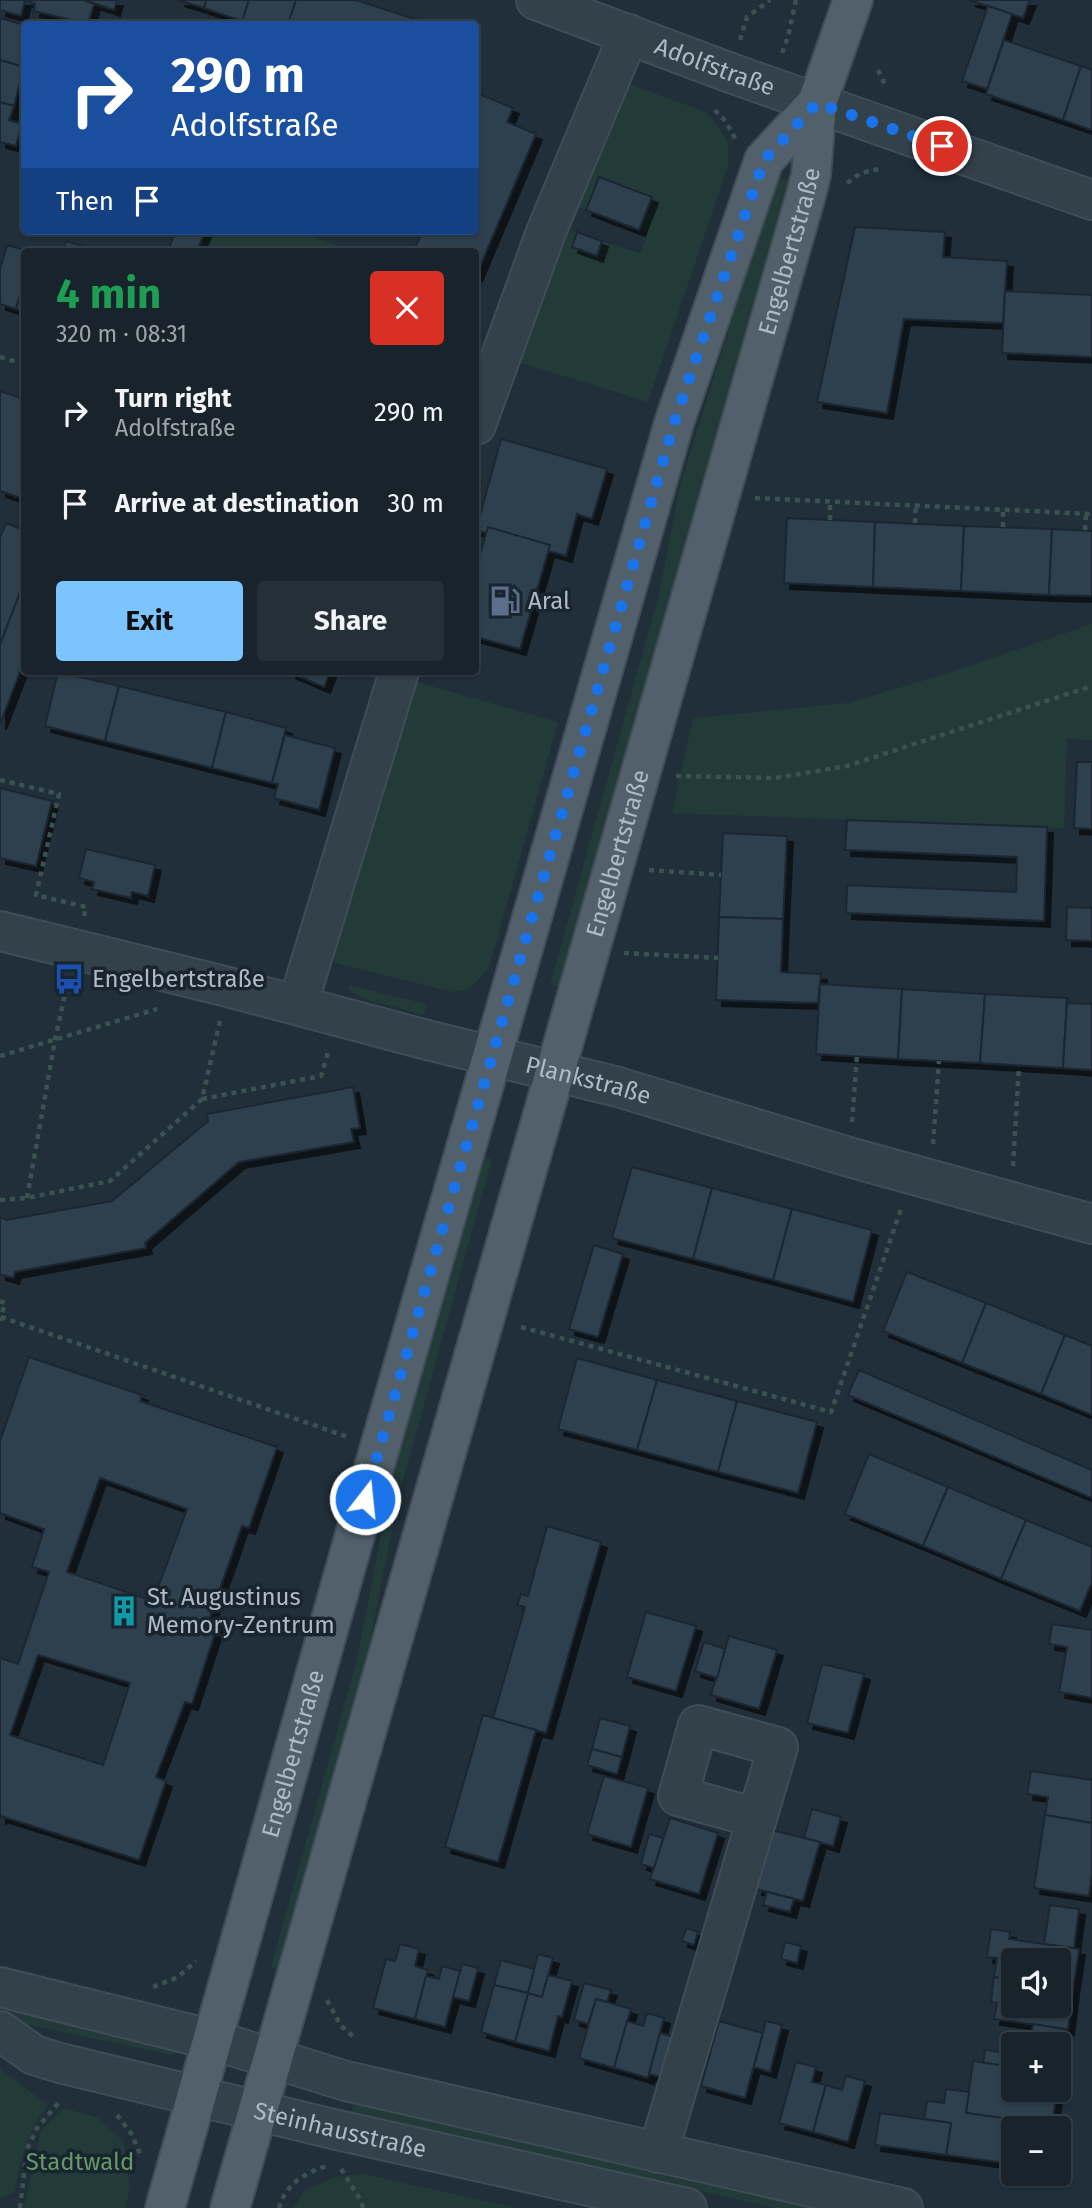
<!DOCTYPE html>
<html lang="en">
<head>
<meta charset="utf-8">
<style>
  body { margin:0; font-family:"Fira Sans",sans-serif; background:#252f38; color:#f1f3f6; height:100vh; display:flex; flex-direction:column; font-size:26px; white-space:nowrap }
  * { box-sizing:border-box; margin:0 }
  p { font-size:23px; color:#9fa4a9 }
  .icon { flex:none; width:38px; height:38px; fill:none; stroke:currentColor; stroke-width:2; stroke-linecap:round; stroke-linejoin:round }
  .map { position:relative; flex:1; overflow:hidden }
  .side { position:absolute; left:21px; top:248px; width:458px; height:427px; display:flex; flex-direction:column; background:#18232c; border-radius:7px; box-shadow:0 2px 5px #0004,0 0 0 2px #364048 }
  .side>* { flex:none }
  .guide { position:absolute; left:21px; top:21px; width:458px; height:214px; border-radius:7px; box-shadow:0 2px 5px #0004,0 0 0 2px #364048; background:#1a4fa0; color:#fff; overflow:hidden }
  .buttons { position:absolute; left:1001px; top:1948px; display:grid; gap:14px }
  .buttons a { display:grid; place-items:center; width:70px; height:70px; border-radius:7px; background:#18232c; box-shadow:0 2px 5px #0004,0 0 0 2px #364048; font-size:35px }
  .pin { position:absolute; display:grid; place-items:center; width:60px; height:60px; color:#fff; margin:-30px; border:4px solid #fff; border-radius:50%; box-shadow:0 2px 7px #0007 }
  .me { position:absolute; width:77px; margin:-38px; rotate:16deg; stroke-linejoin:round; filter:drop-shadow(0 0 5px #0008) }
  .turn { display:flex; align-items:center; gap:24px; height:147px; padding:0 35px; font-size:32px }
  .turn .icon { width:91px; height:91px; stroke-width:2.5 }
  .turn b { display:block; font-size:49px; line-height:60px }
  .then { display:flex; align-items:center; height:66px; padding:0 35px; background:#0003; gap:14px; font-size:26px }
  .round { display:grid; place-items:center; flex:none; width:74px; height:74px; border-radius:7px; background:#252f38 }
  .summary { display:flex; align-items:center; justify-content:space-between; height:119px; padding:0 35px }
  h1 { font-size:42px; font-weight:700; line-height:52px; color:#1e9e55 }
  .button { display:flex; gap:14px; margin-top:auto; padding:14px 35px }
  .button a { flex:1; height:80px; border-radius:7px; background:#7cc4fe; color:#111; font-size:28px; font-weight:700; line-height:80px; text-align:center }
  .button a+a { background:#252f38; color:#f1f3f6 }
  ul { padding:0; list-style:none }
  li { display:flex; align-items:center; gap:21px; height:91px; padding:0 35px }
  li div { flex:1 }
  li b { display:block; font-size:26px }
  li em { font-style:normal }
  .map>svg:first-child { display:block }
  .green { fill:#223b39 }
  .building { fill:#2e414e; stroke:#1b2731; stroke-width:2; fill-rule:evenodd; filter:url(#shadow) }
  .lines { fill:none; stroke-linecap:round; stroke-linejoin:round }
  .minor-casing { stroke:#404c57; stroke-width:42 }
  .major-casing { stroke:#404c57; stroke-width:42 }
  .path { stroke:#3a5351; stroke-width:4.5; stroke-dasharray:5 5; stroke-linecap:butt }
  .minor { stroke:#33414a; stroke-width:38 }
  .major { stroke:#51606a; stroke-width:38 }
  .route { stroke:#1a73e8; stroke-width:12; stroke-dasharray:0 21.6 }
  .labels { text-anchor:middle; stroke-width:7; stroke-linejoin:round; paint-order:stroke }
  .street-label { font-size:24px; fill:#aebbc7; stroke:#19252e }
  .poi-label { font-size:24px; fill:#aebbc7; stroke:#19252e; text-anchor:start }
  .park-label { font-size:24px; fill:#649867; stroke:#19252e }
</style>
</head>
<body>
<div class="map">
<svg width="1092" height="2208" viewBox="0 0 1092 2208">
  <defs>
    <filter id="shadow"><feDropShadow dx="6" dy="6" stdDeviation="0" flood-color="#0009"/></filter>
  </defs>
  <rect width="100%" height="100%" fill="#202f3a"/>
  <g class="green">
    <polygon points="623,82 706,112 717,125 728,143 728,166 648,402 518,362 568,230 577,232 597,255 602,242 640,253 648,233 639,230 652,197 586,210 576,207"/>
    <polygon points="776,178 790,180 560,987 550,985 658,598 681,482"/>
    <polygon points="205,231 298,231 341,247 339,252 197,252"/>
    <polygon points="1092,624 1092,740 1067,739 1064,828 672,813 693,718 848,703 941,675"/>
    <polygon points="410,680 558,722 489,968 469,989 453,992 335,963 332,955"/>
    <polygon points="348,985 427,1004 424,1015 368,1000 351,992"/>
    <polygon points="483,1156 492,1159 399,1495 364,1671 279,1969 271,1967 357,1660 392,1479"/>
    <polygon points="14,2011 175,2047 175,2052 172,2055 11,2021"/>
    <path d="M0 2066 5 2073 48 2105C28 2131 20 2159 15 2192L0 2198Z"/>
    <polygon points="353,2104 815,2208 776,2208 351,2113"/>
    <polygon points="63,2108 97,2117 124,2142 130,2188 125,2208 24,2208 41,2131"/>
    <polygon points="363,2174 517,2208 293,2208 305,2190 335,2177"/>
  </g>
  <g class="building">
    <polygon points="0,0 25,0 21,16 0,10"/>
    <polygon points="25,0 84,0 94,4 88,24 34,11 35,4"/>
    <polygon points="84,0 117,0 114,10"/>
    <polygon points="178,0 206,0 204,8"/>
    <polygon points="206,0 249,0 242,21 204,8"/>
    <polygon points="249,0 296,0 288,24 252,24 242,21"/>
    <polygon points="296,0 356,0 430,24 288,24"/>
    <polygon points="969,0 1030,0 1023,18"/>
    <polygon points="988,6 1012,14 987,89 962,81"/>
    <polygon points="0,18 24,25 24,67 0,60"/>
    <polygon points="1004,40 1081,66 1063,120 986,94"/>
    <polygon points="0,60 24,67 14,106 0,102"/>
    <polygon points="1081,66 1092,70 1092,130 1063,120"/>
    <polygon points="476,93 513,108 507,122 536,134 476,276 476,252 414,252 422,231 476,231"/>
    <polygon points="0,102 14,106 9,120 22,124 16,146 0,142"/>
    <polygon points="599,177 652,197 639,230 586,210"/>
    <polygon points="855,227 945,232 943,257 1007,261 1003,323 904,319 887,413 817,402"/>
    <polygon points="175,231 205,231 197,252 168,252"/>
    <polygon points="577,232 602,241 597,256 572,247"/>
    <polygon points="66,241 92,249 91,252 63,252"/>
    <polygon points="7,245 31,252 24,252 24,282 16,309 0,304 0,269"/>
    <polygon points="24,282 24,312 16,309"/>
    <polygon points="1005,291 1092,295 1092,357 1002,353"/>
    <polygon points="0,391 24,399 24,499 0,491"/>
    <polygon points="501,439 607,469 592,519 577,514 566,556 476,530"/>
    <polygon points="787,518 875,522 873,587 784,583"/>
    <polygon points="875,522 964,526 961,591 873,587"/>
    <polygon points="6,523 24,530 24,582 0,645 0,538"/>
    <polygon points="964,526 1052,529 1049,595 961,591"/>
    <polygon points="488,527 550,545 520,649 476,637 476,568"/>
    <polygon points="1052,529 1092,531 1092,596 1049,595"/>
    <polygon points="24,582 24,661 0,724 0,645"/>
    <polygon points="58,672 119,686 105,741 45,726"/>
    <polygon points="289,672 330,672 324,687"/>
    <polygon points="119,686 226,712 212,768 105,741"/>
    <polygon points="226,712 286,728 272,783 212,768"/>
    <polygon points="285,735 335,748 319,810 274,798 278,784 272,783"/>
    <polygon points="1077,762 1092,762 1092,829 1074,828"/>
    <polygon points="0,788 52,801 36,866 0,858"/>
    <polygon points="847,820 1047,827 1044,921 846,913 847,885 1016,892 1017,857 845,850"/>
    <polygon points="723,833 787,836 783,919 719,917"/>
    <polygon points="86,849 155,865 148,896 132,892 131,898 92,889 94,882 79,878"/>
    <polygon points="1067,907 1092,908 1092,941 1066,940"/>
    <polygon points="719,917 783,919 781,972 821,974 818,1003 716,1000"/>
    <polygon points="820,984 902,989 898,1059 816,1054"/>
    <polygon points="902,989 985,994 980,1063 898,1059"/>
    <polygon points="985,994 1067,998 1063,1068 980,1063"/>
    <polygon points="1067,1003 1092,1004 1092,1070 1063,1068"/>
    <polygon points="353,1087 360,1128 351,1129 354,1142 239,1162 145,1243 146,1248 15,1272 13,1278 0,1274 0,1217 7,1220 112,1201 208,1121 207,1114"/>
    <polygon points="632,1167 712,1188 693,1259 612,1238"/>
    <polygon points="712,1188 792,1209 773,1280 693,1259"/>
    <polygon points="792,1209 872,1230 853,1302 773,1280"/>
    <polygon points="594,1245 623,1254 598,1337 569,1329"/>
    <polygon points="907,1272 986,1303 962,1363 883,1331"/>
    <polygon points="986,1303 1065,1335 1041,1394 962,1363"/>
    <polygon points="1065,1335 1092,1346 1092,1415 1041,1394"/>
    <path d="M29 1357 142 1395 140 1401 277 1447 249 1528 242 1526 209 1620 218 1624 192 1704 185 1702 156 1777 166 1781 139 1860 1 1816 0 1819V1658L18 1664 49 1572 32 1567 44 1529 0 1513V1441ZM100 1478 187 1509 153 1601 67 1572ZM38 1655 130 1683 103 1765 10 1735Z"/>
    <polygon points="577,1358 657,1380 637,1450 558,1429"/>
    <polygon points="859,1370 1092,1470 1092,1498 848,1395"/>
    <polygon points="657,1380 737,1401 718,1472 637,1450"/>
    <polygon points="737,1401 817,1422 798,1493 718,1472"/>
    <polygon points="869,1454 948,1487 923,1546 845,1514"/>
    <polygon points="948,1487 1026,1520 1001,1579 923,1546"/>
    <polygon points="1026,1520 1092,1547 1092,1582 1080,1611 1001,1579"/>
    <polygon points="547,1526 601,1542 546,1733 493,1718 525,1607 517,1605 521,1594 528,1596"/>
    <polygon points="646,1612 696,1626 676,1691 627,1677"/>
    <polygon points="1052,1624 1092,1630 1092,1698 1059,1692 1067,1647 1049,1644"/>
    <polygon points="729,1636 777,1650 759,1709 711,1695"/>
    <polygon points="704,1642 725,1649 717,1678 695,1671"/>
    <polygon points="822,1664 864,1674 848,1733 807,1723"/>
    <polygon points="483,1715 536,1730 498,1862 445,1847"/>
    <polygon points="600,1718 630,1726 622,1757 592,1749"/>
    <polygon points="592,1749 622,1757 617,1774 587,1765"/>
    <polygon points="1031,1771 1092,1780 1092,1823 1045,1815 1048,1797 1027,1794"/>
    <polygon points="604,1776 648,1788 631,1847 587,1834"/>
    <polygon points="812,1809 841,1817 833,1846 804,1838"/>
    <polygon points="1045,1815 1092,1823 1092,1875 1089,1896 1034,1888"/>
    <polygon points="670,1818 718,1833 699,1894 650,1879"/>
    <polygon points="772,1830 820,1842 803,1901 756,1889"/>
    <polygon points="649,1834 663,1838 654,1868 641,1864"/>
    <polygon points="767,1892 794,1899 790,1912 763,1905"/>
    <polygon points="1050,1905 1079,1909 1074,1948 1044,1944"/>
    <polygon points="686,1928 698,1932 694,1945 682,1941"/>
    <polygon points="991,1929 1010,1932 1009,1939 1079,1949 1073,1989 1059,1987 1059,1960 1013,1960 1013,1980 994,1977 997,1958 987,1957"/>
    <polygon points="785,1942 801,1946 797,1963 781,1959"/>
    <polygon points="400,1944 419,1949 415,1966 428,1970 415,2019 373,2008 386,1959 395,1961"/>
    <polygon points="538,1954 553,1958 542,1997 528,1993"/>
    <polygon points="501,1960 534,1969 528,1993 494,1985"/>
    <polygon points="462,1964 478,1968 469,2001 453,1997"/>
    <polygon points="442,1966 460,1971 445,2027 415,2019 426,1976 439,1979"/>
    <polygon points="548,1975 572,1981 562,2017 558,2016 549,2051 515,2042 528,1993 542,1997"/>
    <polygon points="994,1977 1013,1980 1013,2006 1059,2006 1059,1987 1073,1989 1068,2029 994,2019 997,2003 991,2002"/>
    <polygon points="584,1983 611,1990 607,2002 596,1999 588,2024 574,2020"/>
    <polygon points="494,1985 528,1993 515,2042 481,2032"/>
    <polygon points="596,1999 631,2009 614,2068 579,2058"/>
    <polygon points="647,2013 664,2018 648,2078 614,2068 627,2021 643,2026"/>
    <polygon points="719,2021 763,2033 745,2098 701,2086"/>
    <polygon points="766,2021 782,2025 770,2072 754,2067"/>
    <polygon points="1033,2024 1062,2029 1059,2050 1059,2044 1030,2044"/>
    <polygon points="660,2033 674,2037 662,2077 649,2074"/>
    <polygon points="985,2050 1013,2054 1013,2067 983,2063"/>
    <polygon points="973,2061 1013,2067 1013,2090 1057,2090 1052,2125 966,2113"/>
    <polygon points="796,2062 816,2067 812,2082 826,2085 813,2132 779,2123"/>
    <polygon points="846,2076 865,2081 848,2142 813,2132 826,2085 842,2090"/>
    <polygon points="946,2089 969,2092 966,2113 1052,2125 1051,2128 1013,2128 1013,2164 946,2155 951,2123 924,2119 927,2101 944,2103"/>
    <polygon points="880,2113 951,2123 946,2155 875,2145"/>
  </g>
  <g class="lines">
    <g class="minor-casing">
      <g id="minor">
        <path id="s1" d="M536 0 728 72 1092 200"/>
        <polyline points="476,425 546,232 629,34"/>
        <path id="s2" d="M0 931 228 987 427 1040 618 1087 849 1157 1092 1224"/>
        <polyline points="298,1004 399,672"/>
        <polyline points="0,1987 213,2040 346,2081 903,2208"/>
        <path id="s3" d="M0 2031 34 2055 60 2063 333 2129 687 2208"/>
        <polyline points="658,2153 778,1747 698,1725 678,1796 757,1818"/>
      </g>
    </g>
    <g class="major-casing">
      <g id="major">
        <path id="s4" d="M165 2208 365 1499 674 423 764 160 817 103"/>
        <path id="s5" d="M230 2208 806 195 811 175 817 103 853 0"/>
      </g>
    </g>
    <g class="path">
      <polyline points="740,40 747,17 770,0"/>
      <polyline points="782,53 788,37 796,0"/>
      <polyline points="878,70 886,87"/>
      <polyline points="715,110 726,122 736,140"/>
      <polyline points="847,183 861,173 879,169"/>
      <polyline points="0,357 24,364"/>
      <polyline points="755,498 1092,514"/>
      <polyline points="830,520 830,501"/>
      <polyline points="915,523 916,505"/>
      <polyline points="1003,527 1003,509"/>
      <polyline points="1085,530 1086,514"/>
      <polyline points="676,776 775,778 847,766 1092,686"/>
      <polyline points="0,780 59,794 36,895 86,907 84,916"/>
      <polyline points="649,870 721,875"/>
      <polyline points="624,953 718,958"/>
      <polyline points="0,1056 157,1009"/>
      <polyline points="202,1099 321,1076 329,1049"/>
      <polyline points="852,1122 857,1056"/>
      <polyline points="933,1144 939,1061"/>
      <polyline points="1013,1166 1019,1066"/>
      <polyline points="27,1198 55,1040 67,985"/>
      <polyline points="0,1200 27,1198 110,1181 202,1099 220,1021"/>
      <polyline points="0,1301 5,1303 0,1321"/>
      <polyline points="1,1317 348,1437"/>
      <polyline points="521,1327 831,1412 901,1209"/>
      <polyline points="153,1987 178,1977 196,1961"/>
      <polyline points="327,2000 341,2026 355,2038"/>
      <polyline points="117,2115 131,2133 141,2156"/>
      <polyline points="341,2169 361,2201 363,2208"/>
      <polyline points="20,2208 27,2149 37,2128 60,2101"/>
      <path d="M279 2208C284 2186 306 2171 328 2166"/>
    </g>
    <use href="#minor" class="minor"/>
    <use href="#major" class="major"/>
  </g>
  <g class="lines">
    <polyline class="route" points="365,1499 674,423 764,160 817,103 942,146"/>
  </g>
  <defs>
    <g id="fuel-bare" transform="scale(2.415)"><path d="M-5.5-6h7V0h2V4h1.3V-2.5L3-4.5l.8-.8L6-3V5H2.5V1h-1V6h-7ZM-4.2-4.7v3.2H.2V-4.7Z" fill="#5c6f8a" stroke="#19252e" stroke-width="2.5" paint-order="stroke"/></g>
    <g id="bus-bare" transform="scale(2.415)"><path d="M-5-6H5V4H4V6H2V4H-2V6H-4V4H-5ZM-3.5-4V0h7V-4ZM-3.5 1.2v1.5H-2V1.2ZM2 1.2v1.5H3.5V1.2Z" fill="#1a4fb4" stroke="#19252e" stroke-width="2.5" paint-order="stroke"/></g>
    <g id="building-bare" transform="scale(2.415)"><path d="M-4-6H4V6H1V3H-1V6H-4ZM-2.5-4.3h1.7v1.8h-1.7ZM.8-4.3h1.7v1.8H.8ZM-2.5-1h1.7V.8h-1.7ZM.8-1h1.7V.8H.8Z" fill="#0f9aa8" stroke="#19252e" stroke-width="2.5" paint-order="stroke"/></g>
  </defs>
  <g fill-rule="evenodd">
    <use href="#fuel-bare" x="505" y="601"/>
    <use href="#bus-bare" x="69" y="979"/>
    <use href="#building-bare" x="124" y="1611"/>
  </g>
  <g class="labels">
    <g class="street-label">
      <text dy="8" stroke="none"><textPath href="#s1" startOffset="191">Adolfstraße</textPath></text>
      <text dy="8" stroke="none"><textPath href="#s5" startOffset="2035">Engelbertstraße</textPath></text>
      <text dy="8" stroke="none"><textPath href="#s5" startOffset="1409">Engelbertstraße</textPath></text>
      <text dy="8" stroke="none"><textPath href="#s2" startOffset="607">Plankstraße</textPath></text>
      <text dy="8" stroke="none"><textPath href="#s4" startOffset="472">Engelbertstraße</textPath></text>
      <text dy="8" stroke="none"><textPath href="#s3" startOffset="357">Steinhausstraße</textPath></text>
    </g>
    <g class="poi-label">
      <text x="528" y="609">Aral</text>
      <text x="92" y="987">Engelbertstraße</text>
      <text x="147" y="1605">St. Augustinus<tspan x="147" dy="28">Memory-Zentrum</tspan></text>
    </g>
    <g class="park-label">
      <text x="80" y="2170">Stadtwald</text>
    </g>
  </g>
</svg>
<div class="buttons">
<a><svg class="icon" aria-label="sound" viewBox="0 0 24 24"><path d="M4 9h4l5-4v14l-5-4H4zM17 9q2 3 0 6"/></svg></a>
<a>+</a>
<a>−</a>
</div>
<div class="pin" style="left:942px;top:146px;background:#d93025"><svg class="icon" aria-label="arrive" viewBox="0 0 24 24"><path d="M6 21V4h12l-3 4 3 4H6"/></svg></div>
<svg class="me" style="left:365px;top:1499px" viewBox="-20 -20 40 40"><circle r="17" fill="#1a73e8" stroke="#fff" stroke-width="3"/><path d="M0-11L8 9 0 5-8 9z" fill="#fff"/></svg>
<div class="guide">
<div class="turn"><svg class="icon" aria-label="right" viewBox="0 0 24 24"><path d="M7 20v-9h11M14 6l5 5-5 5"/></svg><div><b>290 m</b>Adolfstraße</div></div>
<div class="then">Then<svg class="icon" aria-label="arrive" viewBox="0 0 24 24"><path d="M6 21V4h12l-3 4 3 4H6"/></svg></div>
</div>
<section class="side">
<div class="summary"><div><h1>4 min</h1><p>320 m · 08:31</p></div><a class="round" style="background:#d93025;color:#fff"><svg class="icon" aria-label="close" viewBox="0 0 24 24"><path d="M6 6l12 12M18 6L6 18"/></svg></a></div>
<ul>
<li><svg class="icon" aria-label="right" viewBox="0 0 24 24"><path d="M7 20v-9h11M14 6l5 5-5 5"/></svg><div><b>Turn right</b><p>Adolfstraße</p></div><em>290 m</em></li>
<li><svg class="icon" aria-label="arrive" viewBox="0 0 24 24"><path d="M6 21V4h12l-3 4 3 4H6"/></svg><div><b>Arrive at destination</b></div><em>30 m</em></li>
</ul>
<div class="button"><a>Exit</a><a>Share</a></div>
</section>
</div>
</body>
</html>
